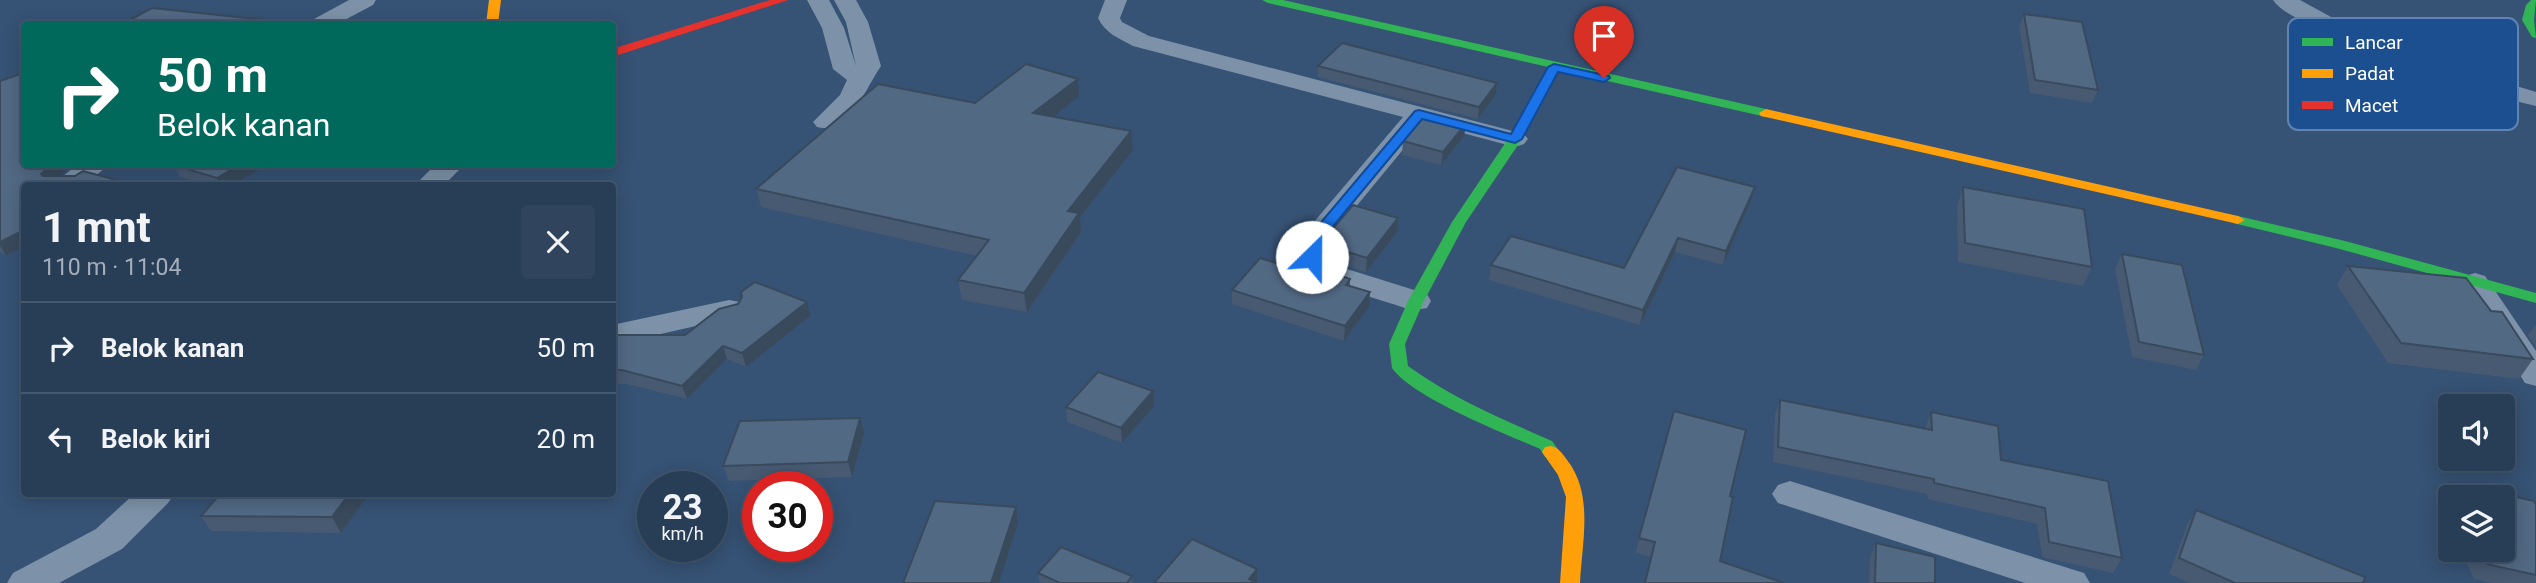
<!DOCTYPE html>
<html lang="id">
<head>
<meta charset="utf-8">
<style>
  body { margin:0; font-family:Roboto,sans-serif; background:#30455d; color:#f1f3f6; height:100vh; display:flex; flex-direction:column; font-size:26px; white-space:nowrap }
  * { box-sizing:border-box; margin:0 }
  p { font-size:23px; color:#a5aeba }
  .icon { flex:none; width:38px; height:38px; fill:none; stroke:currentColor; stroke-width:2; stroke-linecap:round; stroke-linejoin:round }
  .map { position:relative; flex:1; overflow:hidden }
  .side { position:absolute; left:21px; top:182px; width:595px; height:315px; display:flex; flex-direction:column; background:#283e57; border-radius:7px; box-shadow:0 4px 18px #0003,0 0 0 2px #44576d }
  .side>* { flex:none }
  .banner { position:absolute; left:21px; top:21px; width:595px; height:147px; border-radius:7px; box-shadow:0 4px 18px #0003,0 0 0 2px #44576d; background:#00695c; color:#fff; overflow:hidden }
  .fabs { position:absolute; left:2438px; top:394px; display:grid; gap:14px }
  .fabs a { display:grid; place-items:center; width:77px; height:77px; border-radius:7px; background:#283e57; box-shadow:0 4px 18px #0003,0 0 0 2px #44576d; font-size:35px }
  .speed { position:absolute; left:637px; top:471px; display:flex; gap:14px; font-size:35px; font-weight:700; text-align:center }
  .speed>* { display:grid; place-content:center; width:91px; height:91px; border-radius:50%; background:#283e57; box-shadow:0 4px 18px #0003,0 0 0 2px #44576d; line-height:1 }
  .speed small { font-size:18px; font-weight:400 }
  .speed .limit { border:10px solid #d22; background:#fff; color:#111 }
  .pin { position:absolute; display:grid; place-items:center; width:60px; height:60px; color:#fff; margin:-72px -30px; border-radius:50% 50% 50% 0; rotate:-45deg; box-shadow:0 0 7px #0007 }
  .pin .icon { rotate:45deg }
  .me { position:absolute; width:77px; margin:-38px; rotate:23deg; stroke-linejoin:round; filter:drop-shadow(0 0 5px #0008) }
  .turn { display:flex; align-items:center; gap:24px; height:147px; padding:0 21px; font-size:32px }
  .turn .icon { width:91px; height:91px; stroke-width:2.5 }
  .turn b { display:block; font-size:49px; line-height:60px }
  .round { display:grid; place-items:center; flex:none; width:74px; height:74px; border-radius:7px; background:#30455d }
  .summary { display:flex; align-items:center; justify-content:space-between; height:119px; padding:0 21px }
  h1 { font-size:42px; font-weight:700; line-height:52px }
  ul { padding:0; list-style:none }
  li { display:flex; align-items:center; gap:21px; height:91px; padding:0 21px; border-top:2px solid #44576d }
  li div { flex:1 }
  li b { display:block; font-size:26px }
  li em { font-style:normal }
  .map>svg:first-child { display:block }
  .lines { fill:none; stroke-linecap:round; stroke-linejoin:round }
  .street { fill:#7d92a8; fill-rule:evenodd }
  .fast { fill:#30b455; fill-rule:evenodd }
  .slow { fill:#ff9f0a; fill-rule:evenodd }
  .jam { fill:#e5322d; fill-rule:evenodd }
  .wall { fill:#475a72 }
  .shaded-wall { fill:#394a5c }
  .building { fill:#526984; stroke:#394a5c; stroke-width:2 }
  .route { fill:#1a73e8; stroke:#114b97; stroke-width:2 }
  .key { fill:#1b4f8f; stroke:#5f84b1; stroke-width:2 }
  .key-label { font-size:19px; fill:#fff }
</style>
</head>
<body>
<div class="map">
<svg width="2536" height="583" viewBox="0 0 2536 583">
  <rect width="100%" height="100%" fill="#365274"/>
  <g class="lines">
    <g class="street">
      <polygon points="349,0 376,0 373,5 337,24 311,24 314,19"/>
      <path d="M807 0H829L844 28 856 66 846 22 834 0H856L868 22 881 66C866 87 850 135 817 127L813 122 840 95 847 80 833 69 822 28Z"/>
      <path d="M1105 0H1127L1120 18 1122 22 1149 36 1524 134 1528 139 1524 144 1515 147 1425 123 1326 243V257L1331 264 1427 294 1431 301 1427 308 1416 310 1405 308C1389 302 1320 283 1310 276 1299 266 1293 248 1302 236L1403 117 1133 46C1118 38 1105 33 1098 18Z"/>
      <path d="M2273 0H2300L2353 29 2415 55 2536 92V106C2459 87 2384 63 2313 26 2301 20 2281 12 2273 0Z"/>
      <polygon points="78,164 110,164 83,186 51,186"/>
      <polygon points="436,164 465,164 443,186 414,186"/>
      <polygon points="2475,273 2485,276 2536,351 2536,386 2525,383 2460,282 2465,276"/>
      <polygon points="729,300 740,302 744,309 740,316 612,345 612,325"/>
      <polygon points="1790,481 2084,573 2090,583 2025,583 1778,503 1772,494 1778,485"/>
      <polygon points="134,494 174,494 168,503 122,549 59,583 7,583 13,573 96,529"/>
    </g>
    <g class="fast">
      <path d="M1262 0H1283L1766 109 1773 113 1766 117 1559 70 1522 139 1466 222 1424 301 1405 344 1408 366C1452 398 1502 419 1552 441L1560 452 1557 457H1545L1540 449C1504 433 1413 398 1392 368L1389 344 1408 301 1452 222 1508 139 1548 67 1268 3Z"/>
      <polygon points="2531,0 2536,0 2534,20 2536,38 2532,37 2522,20 2526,5"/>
      <polygon points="2238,216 2345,241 2536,293 2536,303 2336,248 2233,223 2231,220 2233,217"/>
    </g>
    <g class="slow">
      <polygon points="489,0 501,0 498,24 486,24"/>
      <polygon points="1766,109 2238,216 2245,220 2238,224 1761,116 1759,113"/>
      <path d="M1551 446C1559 448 1562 453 1567 460 1594 494 1582 542 1580 583H1560L1566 497 1558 475 1542 452 1545 447Z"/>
    </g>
    <polygon class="jam" points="770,0 788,0 612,57 612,49"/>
  </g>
  <g class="wall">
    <polygon points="2024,14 2098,90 2092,103 2030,93 2019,26"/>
    <polygon points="1318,66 1496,94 1478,119 1318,77"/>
    <polygon points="0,81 73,164 59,176 139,186 24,186 6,255 0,252"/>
    <polygon points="1079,96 1053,117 1133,150 1080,217 1081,232 1027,312 962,300 958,280 977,256 761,207 756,189 975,103"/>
    <polygon points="1466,123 1464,136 1441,165 1402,155 1403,141"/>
    <polygon points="269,164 231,186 209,186 180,177 173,165"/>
    <polygon points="1755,187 1751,200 1723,265 1675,252 1640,325 1489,280 1491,265 1624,268"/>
    <polygon points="1963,187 2092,267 2083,286 1958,262 1957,206"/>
    <polygon points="1397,232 1366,272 1333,262 1329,256 1329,233"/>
    <polygon points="2122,254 2204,355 2196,370 2132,357 2115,269"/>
    <polygon points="2348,266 2491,311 2533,359 2519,379 2388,363 2337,285"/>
    <polygon points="1316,267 1350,279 1350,286 1369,307 1344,341 1232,304 1232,290 1298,270"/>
    <polygon points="810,316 746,367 727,359 687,399 627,384 612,384 612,335 685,335"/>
    <polygon points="2536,325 2536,347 2528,335"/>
    <polygon points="1780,400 1925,429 1931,412 2001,460 2122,558 2113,573 2042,557 2037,524 1928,499 1927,494 1773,462 1775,415"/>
    <polygon points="1154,406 1122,443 1067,422 1066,407"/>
    <polygon points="860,418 864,433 852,477 729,481 723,466"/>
    <polygon points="1746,430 1651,557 1636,553 1639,538"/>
    <polygon points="2451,483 2536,505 2536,583 2491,583 2474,579 2461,550 2502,550 2502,497 2450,497 2450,524 2439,499"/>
    <polygon points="220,494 369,494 341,533 211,531 201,516"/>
    <polygon points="2196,510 2363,583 2190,583 2169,574 2187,525"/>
    <polygon points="1876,543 1935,583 1869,583 1870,558"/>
    <polygon points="1038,573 1132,576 1133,583 1042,583 1039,582"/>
  </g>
  <g class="shaded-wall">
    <polygon points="1078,79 1079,96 1036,131 1033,113"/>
    <polygon points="1497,83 1496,94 1478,119 1479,107"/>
    <polygon points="1466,123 1464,136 1441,165 1443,152"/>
    <polygon points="1131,131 1133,150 1080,217 1081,232 1027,312 1024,293 1068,211"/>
    <polygon points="51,164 73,164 49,186 41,174"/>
    <polygon points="241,164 269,164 231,186 221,186 217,178"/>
    <polygon points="1755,187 1751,200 1723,265 1726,251"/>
    <polygon points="1398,218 1397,232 1366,272 1367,258"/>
    <polygon points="24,230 24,247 6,255 0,246 0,242"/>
    <polygon points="1678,238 1675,252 1640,325 1643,310"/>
    <polygon points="1370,292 1369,307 1344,341 1345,326"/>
    <polygon points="807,302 810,316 746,367 742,353"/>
    <polygon points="723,346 727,359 687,399 682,386"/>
    <polygon points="1153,391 1154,406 1122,443 1121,428"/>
    <polygon points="860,418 864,433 852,477 848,462"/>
    <polygon points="349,494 369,494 341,533 332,517"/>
    <polygon points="1016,507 1018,522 999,583 991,583"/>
    <polygon points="1257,569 1257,582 1256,583 1249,579"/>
  </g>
  <g class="building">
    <polygon points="152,8 285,22 280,24 122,24"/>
    <polygon points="2024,14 2082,22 2098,90 2035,80"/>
    <polygon points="1342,43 1497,83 1479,107 1318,66"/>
    <polygon points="1026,64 1078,79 1033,113 1131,131 1068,211 1079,213 1024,293 958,280 989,240 756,189 878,84 975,103"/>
    <polygon points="20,74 24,76 24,164 51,164 41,174 43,176 75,176 83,171 139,186 24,186 24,230 0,242 0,81"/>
    <polygon points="1427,113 1466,123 1443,152 1403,141"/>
    <polygon points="174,164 241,164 217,178 173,165"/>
    <polygon points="1677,167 1755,187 1726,251 1678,238 1643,310 1491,265 1511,236 1624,268"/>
    <polygon points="1963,187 2084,209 2092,267 1965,243"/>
    <polygon points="1353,205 1398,218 1367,258 1333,247 1329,242 1329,233"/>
    <polygon points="2122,254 2182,265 2204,355 2139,342"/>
    <polygon points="1260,258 1298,270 1306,261 1316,267 1350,279 1346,285 1370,292 1345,326 1232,290"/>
    <polygon points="2348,266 2466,278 2491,311 2502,312 2533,359 2401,343"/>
    <polygon points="755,282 807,302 742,353 723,346 682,386 622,370 612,370 612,335 685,335 719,309 738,304 742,297 741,292"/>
    <polygon points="1098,372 1153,391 1121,428 1066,407"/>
    <polygon points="1780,400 1932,430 1931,412 1998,426 2001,460 2108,481 2122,558 2049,542 2045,508 1934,483 1934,479 1778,447"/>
    <polygon points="1674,411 1746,430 1730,496 1733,497 1720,561 1784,583 1645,583 1655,542 1639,538"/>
    <polygon points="860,418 848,462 723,466 740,421"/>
    <polygon points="2451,483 2534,501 2536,505 2536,575 2486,564 2480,550 2502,550 2502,497 2457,497"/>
    <polygon points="220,494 349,494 332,517 201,516"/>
    <polygon points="935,501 1016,507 991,583 903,583"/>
    <polygon points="2196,510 2365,577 2363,583 2235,583 2179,558"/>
    <polygon points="1192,539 1257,569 1249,579 1256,583 1154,583"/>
    <polygon points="1876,543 1935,557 1935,583 1875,583"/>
    <polygon points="1061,547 1132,576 1127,583 1060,583 1038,573"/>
  </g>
  <polygon class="route" points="1554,64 1609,76 1610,78 1604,82 1558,72 1522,139 1515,143 1422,119 1320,242 1318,261 1307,261 1304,257 1307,239 1415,111 1419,110 1511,134 1548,67"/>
  <rect x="2288" y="18" width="230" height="112" rx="10" class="key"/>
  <rect x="2302" y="38" width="31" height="8" fill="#30b455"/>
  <rect x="2302" y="69" width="31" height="9" fill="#ff9f0a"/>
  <rect x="2302" y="101" width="31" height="8" fill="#e5322d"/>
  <g class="key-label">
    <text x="2345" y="49">Lancar</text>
    <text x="2345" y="80">Padat</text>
    <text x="2345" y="112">Macet</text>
  </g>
</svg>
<div class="fabs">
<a><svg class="icon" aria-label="sound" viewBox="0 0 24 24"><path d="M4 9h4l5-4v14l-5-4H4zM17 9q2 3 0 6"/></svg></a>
<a><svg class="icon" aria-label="layers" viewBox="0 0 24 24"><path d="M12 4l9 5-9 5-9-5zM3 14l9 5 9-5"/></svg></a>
</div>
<div class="speed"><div>23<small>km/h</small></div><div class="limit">30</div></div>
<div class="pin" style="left:1604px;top:78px;background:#d93025"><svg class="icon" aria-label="arrive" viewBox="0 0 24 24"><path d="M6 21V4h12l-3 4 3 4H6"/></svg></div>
<svg class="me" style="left:1312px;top:257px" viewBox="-20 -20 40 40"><circle r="19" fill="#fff"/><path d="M0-13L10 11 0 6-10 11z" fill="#1a73e8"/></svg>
<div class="banner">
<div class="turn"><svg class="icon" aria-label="right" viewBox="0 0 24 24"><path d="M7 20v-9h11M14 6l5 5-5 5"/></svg><div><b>50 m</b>Belok kanan</div></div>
</div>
<section class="side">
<div class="summary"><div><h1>1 mnt</h1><p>110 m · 11:04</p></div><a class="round"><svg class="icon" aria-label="close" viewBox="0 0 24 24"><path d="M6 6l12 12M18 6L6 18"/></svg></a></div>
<ul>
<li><svg class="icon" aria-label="right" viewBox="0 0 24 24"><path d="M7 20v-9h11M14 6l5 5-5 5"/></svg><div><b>Belok kanan</b></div><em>50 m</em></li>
<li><svg class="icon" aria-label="left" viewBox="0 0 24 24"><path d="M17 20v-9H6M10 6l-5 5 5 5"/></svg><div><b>Belok kiri</b></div><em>20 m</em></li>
</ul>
</section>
</div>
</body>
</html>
